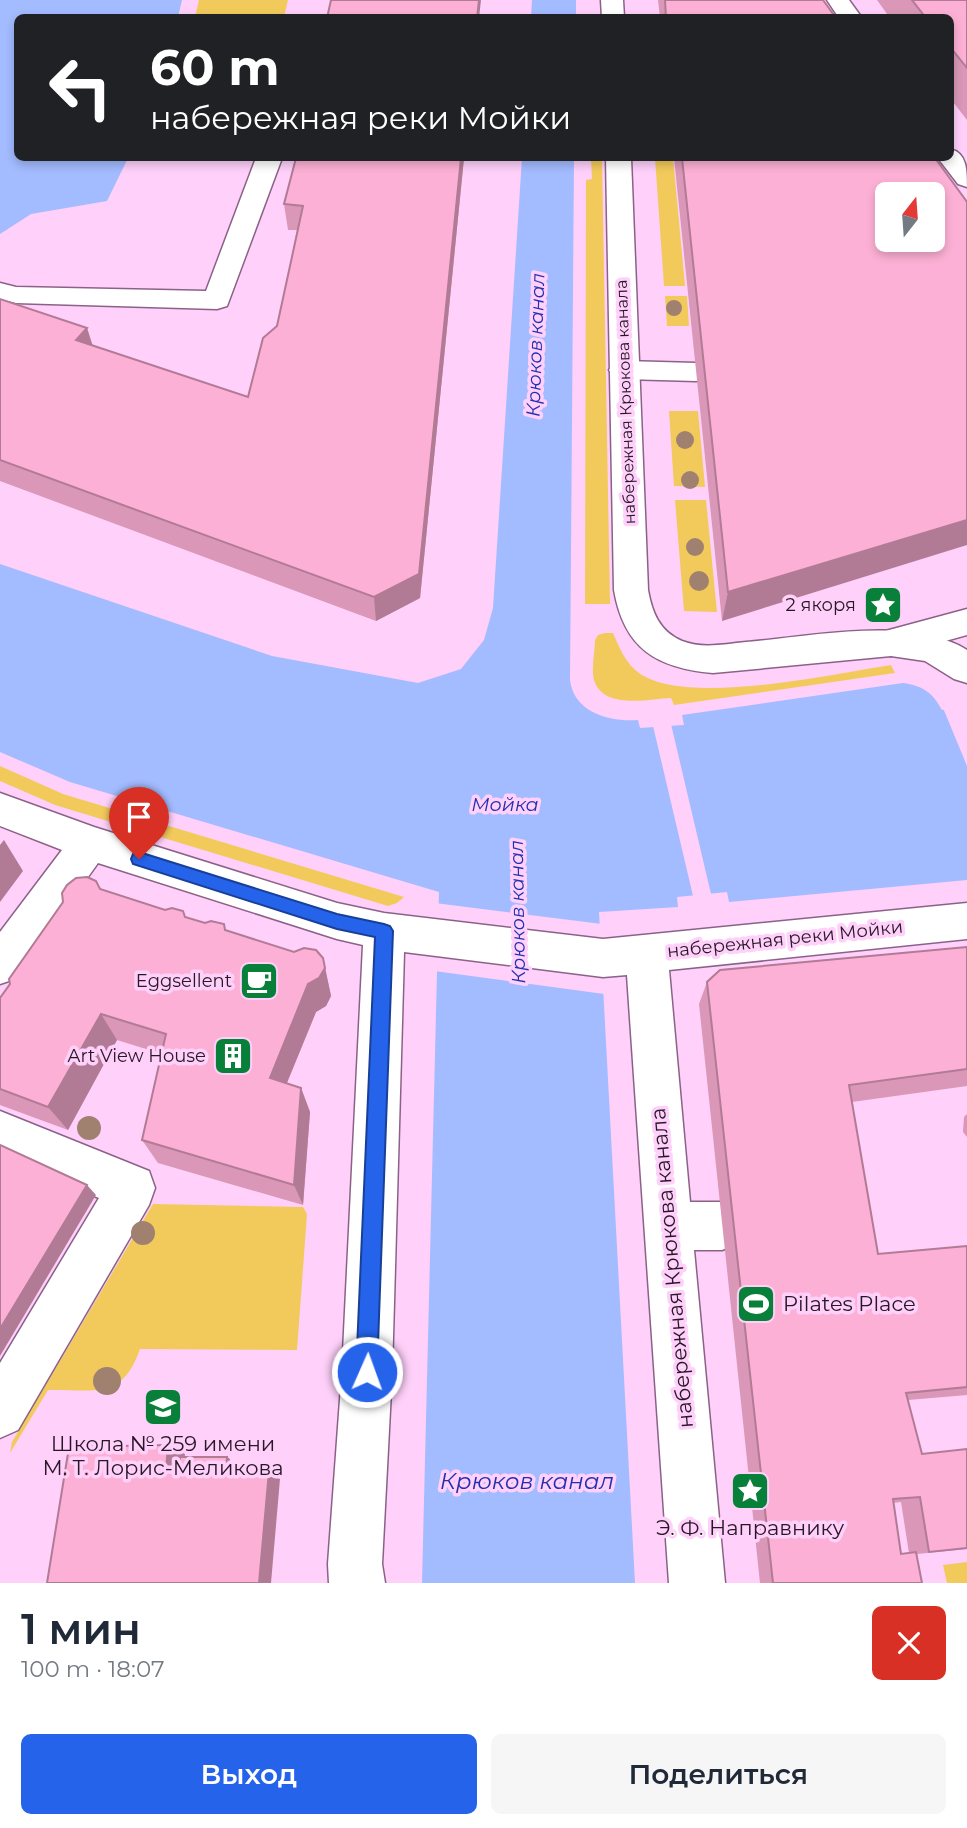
<!DOCTYPE html>
<html lang="ru">
<head>
<meta charset="utf-8">
<style>
  body { margin:0; font-family:Montserrat,sans-serif; background:#f6f6f7; color:#1f2937; height:100vh; display:flex; flex-direction:column; font-size:26px; white-space:nowrap }
  * { box-sizing:border-box; margin:0 }
  p { font-size:23px; color:#747a83 }
  .icon { flex:none; width:38px; height:38px; fill:none; stroke:currentColor; stroke-width:2; stroke-linecap:round; stroke-linejoin:round }
  .map { position:relative; height:1583px; overflow:hidden }
  .panel { display:flex; flex-direction:column; background:#fff; flex:1 }
  .panel>* { flex:none }
  .top-card { position:absolute; left:14px; top:14px; width:940px; height:147px; border-radius:10px; box-shadow:0 4px 10px #0003; background:#202124; color:#fff; overflow:hidden }
  .needle { width:46px; rotate:17deg }
  .controls { position:absolute; left:875px; top:182px; display:grid; gap:14px }
  .controls a { display:grid; place-items:center; width:70px; height:70px; border-radius:10px; background:#fff; box-shadow:0 4px 10px #0003; font-size:35px }
  .pin { position:absolute; display:grid; place-items:center; width:60px; height:60px; color:#fff; margin:-72px -30px; border-radius:50% 50% 50% 0; rotate:-45deg; box-shadow:0 0 7px #0007 }
  .pin .icon { rotate:45deg }
  .me { position:absolute; width:77px; margin:-38px; rotate:2deg; stroke-linejoin:round; filter:drop-shadow(0 0 5px #0008) }
  .turn { display:flex; align-items:center; gap:24px; height:147px; padding:0 21px; font-size:32px }
  .turn .icon { width:91px; height:91px; stroke-width:2.5 }
  .turn b { display:block; font-size:49px; line-height:60px }
  .round { display:grid; place-items:center; flex:none; width:74px; height:74px; border-radius:10px; background:#f6f6f7 }
  .summary { display:flex; align-items:center; justify-content:space-between; height:119px; padding:0 21px }
  h1 { font-size:42px; font-weight:600; line-height:52px }
  .primary-button { display:flex; gap:14px; margin-top:auto; padding:14px 21px }
  .primary-button a { flex:1; height:80px; border-radius:10px; background:#2563eb; color:#fff; font-size:28px; font-weight:600; line-height:80px; text-align:center }
  .primary-button a+a { background:#f6f6f7; color:#1f2937 }
  .map>svg:first-child { display:block }
  .green { fill:#f2ca5b }
  .water { fill:#a3bbff }
  .pier { fill:#fed0fa }
  .lines { fill:none; stroke-linecap:round; stroke-linejoin:round }
  .minor-casing { stroke:#8b6287; stroke-width:3 }
  .major-casing { stroke:#8b6287; stroke-width:3 }
  .minor { fill:#fff; fill-rule:evenodd }
  .major { fill:#fff; fill-rule:evenodd }
  .tree { fill:#a08170 }
  .wall { fill:#da97b7; fill-rule:evenodd }
  .shaded-wall { fill:#b17b95 }
  .building { fill:#fdb0d5; stroke:#b17b95; stroke-width:2; fill-rule:evenodd }
  .route { fill:#2563eb; stroke:#184099; stroke-width:2 }
  .labels { text-anchor:middle; stroke-width:7; stroke-linejoin:round; paint-order:stroke }
  .far-street-label { font-size:16px; fill:#281827; stroke:#fed0fa }
  .poi-label { font-size:18px; fill:#281827; stroke:#fed0fa; text-anchor:end }
  .street-label { font-size:18px; fill:#281827; stroke:#fed0fa }
  .water-label { font-size:19px; font-style:italic; fill:#2330ae; stroke:#fed0fa }
  .near-street-label { font-size:21px; fill:#281827; stroke:#fed0fa }
  .near-poi-label { font-size:21px; fill:#281827; stroke:#fed0fa }
  .near-water-label { font-size:23px; font-style:italic; fill:#2330ae; stroke:#fed0fa }
</style>
</head>
<body>
<div class="map">
<svg width="967" height="1583" viewBox="0 0 967 1583">
  <rect width="100%" height="100%" fill="#fed0fa"/>
  <g class="green">
    <polygon points="199,0 288,0 284,17 195,17"/>
    <polygon points="591,158 602,158 610,604 585,604 586,180 592,179"/>
    <polygon points="655,158 673,158 685,286 664,286"/>
    <polygon points="665,296 687,296 689,326 667,326"/>
    <polygon points="669,411 698,411 705,487 674,486"/>
    <polygon points="675,500 706,500 717,612 684,611"/>
    <path d="M605 633H613C619 647 626 664 639 673 687 707 832 674 891 665L895 673 674 705 671 698C649 699 603 710 594 680 591 668 595 652 595 640L598 635Z"/>
    <polygon points="0,766 63,794 404,897 397,903 388,906 55,805 0,781"/>
    <path d="M153 1204 303 1207 307 1214 297 1350 140 1349C122 1401 94 1389 48 1390L10 1453 12 1442Z"/>
    <polygon points="967,1562 967,1583 947,1583 943,1565"/>
  </g>
  <g class="water">
    <polygon points="0,0 182,0 178,17 18,18 18,158 128,158 107,201 31,214 0,234"/>
    <polygon points="532,0 576,0 576,17 531,17"/>
    <path d="M522 158H574L570 680C574 713 610 722 638 720L640 728 684 725 682 715 903 683C923 686 932 692 942 710L967 705V880L729 902 727 892 677 897 678 907 599 912 635 1583H422L439 892 70 782 0 752V564L272 656 418 683 461 669 484 640 493 608Z"/>
  </g>
  <g class="pier">
    <polygon points="967,702 967,766 943,708"/>
    <polygon points="679,713 682,723 671,724 711,894 726,894 729,904 724,896 681,900 681,909 679,898 693,896 653,726 642,726 639,716 643,725 680,722"/>
    <polygon points="435,903 602,924 604,994 434,971"/>
  </g>
  <g class="lines">
    <g class="minor-casing">
      <g id="minor">
        <polygon points="256,158 282,158 227,306 217,309 16,303 0,299 0,283 16,287 206,291"/>
        <polygon points="624,361 696,363 706,365 711,372 706,379 696,381 624,379 614,377 609,370 614,363"/>
        <polygon points="967,609 967,635 891,656 878,653 873,643 878,633"/>
        <polygon points="0,793 94,827 337,903 384,913 603,939 967,903 967,939 669,970 690,1202 722,1202 739,1209 746,1226 739,1243 722,1250 694,1250 725,1583 669,1583 627,975 603,977 404,952 392,1372 382,1564 385,1583 329,1583 328,1564 342,1372 363,945 337,939 98,863 15,979 0,984 0,932 62,850 0,826"/>
        <polygon points="0,1111 149,1171 155,1188 149,1205 18,1430 0,1438 0,1363 99,1198 0,1157"/>
      </g>
    </g>
    <g class="major-casing">
      <g id="major">
        <polygon points="601,0 623,0 624,18 602,18"/>
        <polygon points="827,0 849,0 862,18 839,18"/>
        <path d="M950 149C967 153 967 170 967 187L958 184 938 158H950Z"/>
        <path d="M606 158H631L648 590C652 612 659 631 682 641 702 649 725 644 746 642 810 637 911 615 967 650V683L954 679 925 661 891 656 713 673C656 668 624 648 614 590Z"/>
      </g>
    </g>
    <use href="#minor" class="minor"/>
    <use href="#major" class="major"/>
  </g>
  <g class="tree">
    <circle cx="674" cy="308" r="8"/>
    <circle cx="685" cy="440" r="9"/>
    <circle cx="690" cy="480" r="9"/>
    <circle cx="695" cy="547" r="9"/>
    <circle cx="699" cy="581" r="10"/>
    <circle cx="89" cy="1128" r="12"/>
    <circle cx="143" cy="1233" r="12"/>
    <circle cx="107" cy="1381" r="14"/>
  </g>
  <g class="wall">
    <polygon points="658,0 823,0 836,18 660,18"/>
    <polygon points="877,0 967,0 967,120 950,98 950,18 890,18"/>
    <polygon points="296,158 464,158 420,598 376,621 0,481 0,299 87,328 93,346 248,397 277,326 297,230 288,230 284,204"/>
    <polygon points="674,158 935,158 722,621"/>
    <polygon points="100,889 294,952 323,958 331,996 326,1006 316,1012 287,1083 301,1088 310,1112 303,1205 158,1163 142,1140 162,1054 117,1040 68,1130 0,1105 0,998 63,902"/>
    <path d="M967 947V1086L852 1102 878 1254 967 1246V1395L908 1400 922 1454 967 1449V1549L917 1554 922 1583H760L699 1004 707 982ZM901 1502 909 1553 901 1554 893 1503Z"/>
    <polygon points="967,1114 967,1137 963,1132 964,1117"/>
  </g>
  <g class="shaded-wall">
    <polygon points="479,0 481,0 479,18 477,18"/>
    <polygon points="461,158 464,158 420,598 376,621 374,597"/>
    <polygon points="87,328 95,354 76,340"/>
    <polygon points="967,520 967,545 722,621 728,592"/>
    <polygon points="4,840 23,871 0,902 0,845"/>
    <polygon points="323,958 331,996 326,1006 316,1012 279,1102 270,1078 308,984"/>
    <polygon points="101,1014 117,1040 68,1130 48,1107"/>
    <polygon points="301,1088 310,1112 303,1205 294,1185"/>
    <polygon points="87,1185 96,1195 0,1356 0,1329"/>
    <polygon points="168,1445 185,1454 183,1477 166,1471"/>
    <polygon points="227,1457 230,1459 229,1479 225,1477"/>
    <polygon points="269,1471 280,1479 271,1583 259,1583"/>
  </g>
  <g class="building">
    <polygon points="331,0 479,0 477,18 327,18"/>
    <polygon points="665,0 823,0 836,18 666,18"/>
    <polygon points="912,0 967,0 967,68 950,47 950,18 926,18"/>
    <polygon points="296,158 461,158 419,574 374,597 0,460 0,299 87,328 76,340 248,397 263,338 277,326 303,206 284,204"/>
    <path d="M682 158H935L967 202V520L728 592ZM887 194H933V240H887Z"/>
    <polygon points="87,877 96,881 100,889 165,910 172,908 183,911 185,917 205,923 211,921 224,924 225,930 294,952 304,948 316,950 323,958 325,968 319,978 308,984 270,1078 301,1088 294,1185 142,1140 166,1034 101,1014 48,1107 0,1089 0,998 10,984 9,979 63,902 62,893 67,885 76,878"/>
    <polygon points="967,947 967,1069 849,1085 878,1254 967,1246 967,1387 906,1393 922,1454 967,1449 967,1548 929,1552 920,1497 893,1499 901,1554 916,1552 922,1583 773,1583 707,982 720,970"/>
    <polygon points="0,1145 87,1185 0,1329"/>
    <polygon points="168,1445 166,1471 269,1471 259,1583 47,1583 69,1447"/>
    <polygon points="180,1457 227,1457 226,1471 179,1471"/>
  </g>
  <polygon class="route" points="139,852 337,914 384,924 390,926 393,931 377,1372 374,1379 367,1382 359,1379 356,1372 375,937 337,929 133,864 131,859 133,854"/>
  <defs>
    <g id="sight-square" transform="scale(2.0125)"><rect x="-9" y="-9" width="18" height="18" rx="4" fill="#098039" stroke="#fed0fa"/><path d="M0-6L1.8-2.2L6-1.7L2.9 1.2L3.7 5.4L0 3.3L-3.7 5.4L-2.9 1.2L-6-1.7L-1.8-2.2Z" fill="#fff"/></g>
    <g id="cafe-square" transform="scale(2.0125)"><rect x="-9" y="-9" width="18" height="18" rx="4" fill="#098039" stroke="#fed0fa"/><path d="M-5.5-4.5H6V0H3Q3 3.5 0 3.5H-2.5Q-5.5 3.5-5.5 0ZM3-3.2v2h1.7v-2ZM-6 4.5H4V6H-6Z" fill="#fff"/></g>
    <g id="building-square" transform="scale(2.0125)"><rect x="-9" y="-9" width="18" height="18" rx="4" fill="#098039" stroke="#fed0fa"/><path d="M-4-6H4V6H1V3H-1V6H-4ZM-2.5-4.3h1.7v1.8h-1.7ZM.8-4.3h1.7v1.8H.8ZM-2.5-1h1.7V.8h-1.7ZM.8-1h1.7V.8H.8Z" fill="#fff"/></g>
    <g id="stadium-square" transform="scale(2.0125)"><rect x="-9" y="-9" width="18" height="18" rx="4" fill="#098039" stroke="#fed0fa"/><path d="M0-5a6.5 5 0 1 0 0 10a6.5 5 0 1 0 0-10ZM-3.5-1.8h7v3.6h-7Z" fill="#fff"/></g>
    <g id="school-square" transform="scale(2.0125)"><rect x="-9" y="-9" width="18" height="18" rx="4" fill="#098039" stroke="#fed0fa"/><path d="M0-5L7-2L0 1L-7-2ZM-4 1L0 2.5L4 1V4Q0 6-4 4Z" fill="#fff"/></g>
  </defs>
  <g fill-rule="evenodd">
    <use href="#sight-square" x="883" y="605"/>
    <use href="#cafe-square" x="259" y="981"/>
    <use href="#building-square" x="233" y="1056"/>
    <use href="#stadium-square" x="756" y="1304"/>
    <use href="#school-square" x="163" y="1407"/>
    <use href="#sight-square" x="750" y="1491"/>
  </g>
  <g class="labels">
    <g class="far-street-label">
      <text transform="translate(625 402) rotate(-92)" y="6">набережная Крюкова канала</text>
    </g>
    <g class="poi-label">
      <text x="856" y="611">2 якоря</text>
      <text x="232" y="987">Eggsellent</text>
      <text x="206" y="1062">Art View House</text>
    </g>
    <g class="street-label">
      <text transform="translate(785 939) rotate(-6)" y="6">набережная реки Мойки</text>
    </g>
    <g class="water-label">
      <text transform="translate(535 345) rotate(-88)" y="7">Крюков канал</text>
      <text x="505" y="811">Мойка</text>
      <text transform="translate(517 912) rotate(-91)" y="7">Крюков канал</text>
    </g>
    <g class="near-street-label">
      <text transform="translate(672 1268) rotate(-95)" y="7">набережная Крюкова канала</text>
    </g>
    <g class="near-poi-label">
      <text x="783" y="1311" text-anchor="start">Pilates Place</text>
      <text x="163" y="1451">Школа № 259 имени<tspan x="163" dy="24">М. Т. Лорис-Меликова</tspan></text>
      <text x="750" y="1535">Э. Ф. Направнику</text>
    </g>
    <g class="near-water-label">
      <text x="527" y="1489">Крюков канал</text>
    </g>
  </g>
</svg>
<div class="controls">
<a><svg class="needle" viewBox="-14 -14 28 28"><path d="M0-13l5 13h-10z" fill="#e53935"/><path d="M0 13l5-13h-10z" fill="#747a83"/></svg></a>
</div>
<div class="pin" style="left:139px;top:859px;background:#d93025"><svg class="icon" aria-label="arrive" viewBox="0 0 24 24"><path d="M6 21V4h12l-3 4 3 4H6"/></svg></div>
<svg class="me" style="left:367px;top:1372px" viewBox="-20 -20 40 40"><circle r="17" fill="#2563eb" stroke="#fff" stroke-width="3"/><path d="M0-11L8 9 0 5-8 9z" fill="#fff"/></svg>
<div class="top-card">
<div class="turn"><svg class="icon" aria-label="left" viewBox="0 0 24 24"><path d="M17 20v-9H6M10 6l-5 5 5 5"/></svg><div><b>60 m</b>набережная реки Мойки</div></div>
</div>
</div>
<section class="panel">
<div class="summary"><div><h1>1 мин</h1><p>100 m · 18:07</p></div><a class="round" style="background:#d93025;color:#fff"><svg class="icon" aria-label="close" viewBox="0 0 24 24"><path d="M6 6l12 12M18 6L6 18"/></svg></a></div>
<div class="primary-button"><a>Выход</a><a>Поделиться</a></div>
</section>
</body>
</html>
